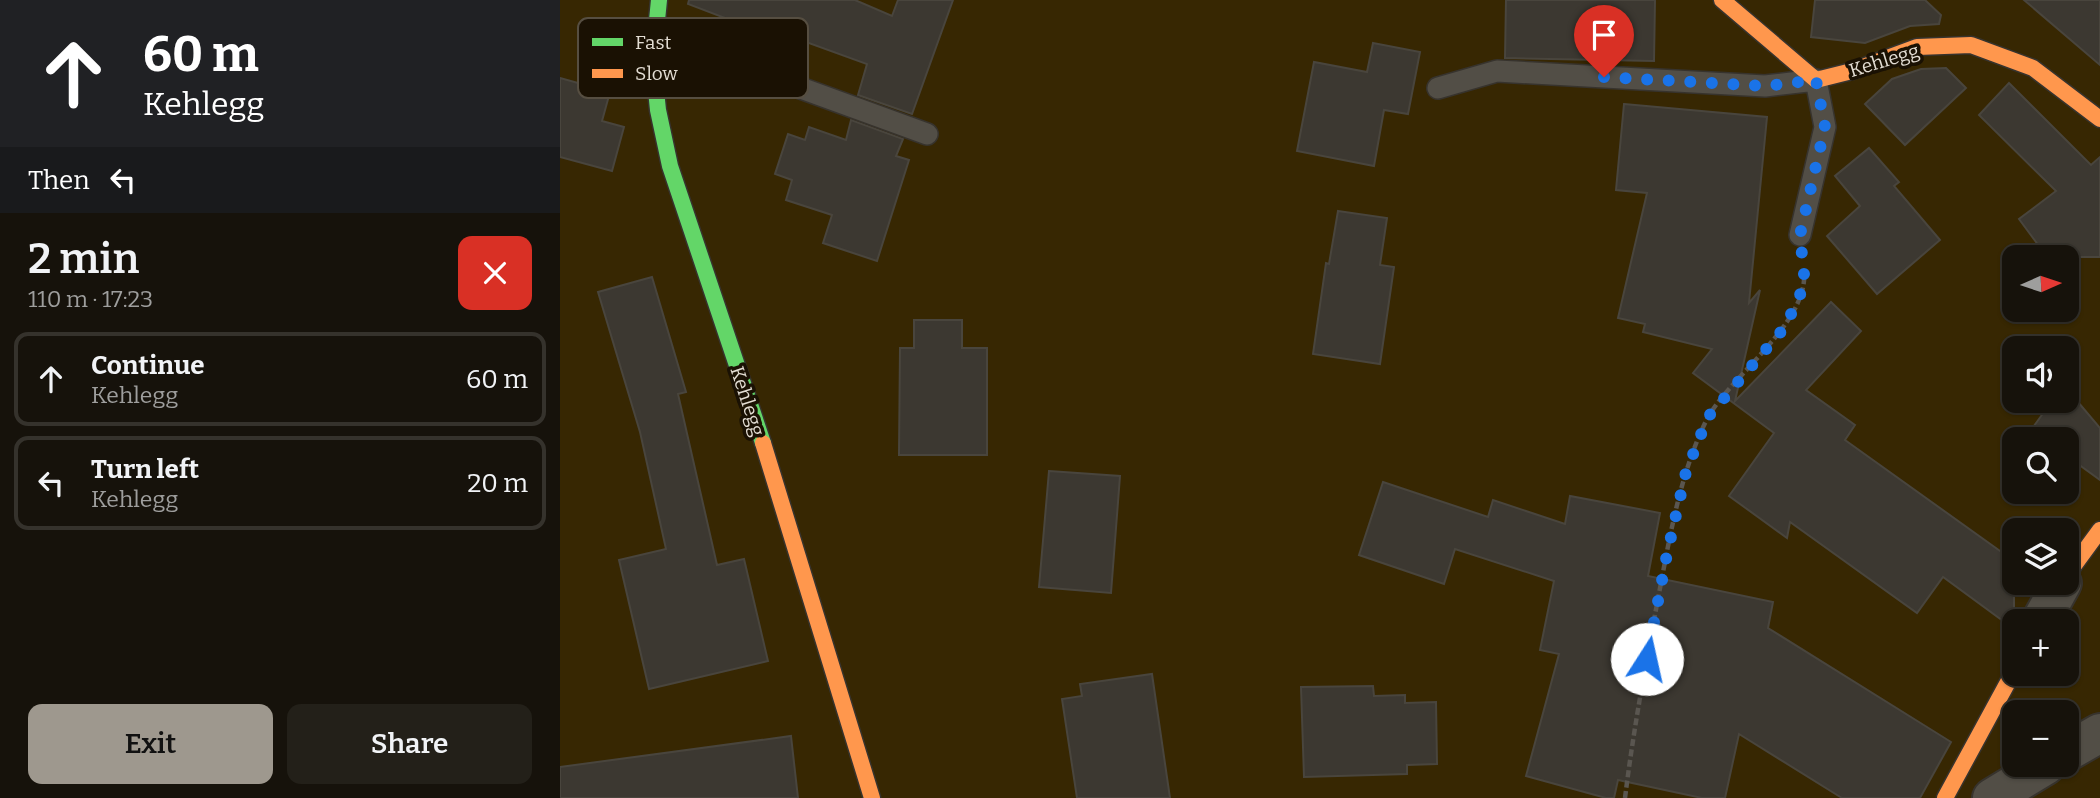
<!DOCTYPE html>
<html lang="en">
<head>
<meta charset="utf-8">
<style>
  body { margin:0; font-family:Bitter,serif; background:#232019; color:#f1f3f6; height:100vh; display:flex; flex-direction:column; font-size:26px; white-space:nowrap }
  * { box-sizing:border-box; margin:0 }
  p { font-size:23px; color:#9e9e9d }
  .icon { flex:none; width:38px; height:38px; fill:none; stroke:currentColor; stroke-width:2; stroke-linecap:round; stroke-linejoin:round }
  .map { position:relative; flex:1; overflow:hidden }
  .side { display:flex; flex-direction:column; background:#16120b; width:560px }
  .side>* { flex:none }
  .banner { background:#202124; color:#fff; overflow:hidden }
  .needle { width:46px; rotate:87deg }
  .fabs { position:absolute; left:1442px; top:245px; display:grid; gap:14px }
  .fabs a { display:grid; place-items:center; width:77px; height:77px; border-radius:14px; background:#16120b; box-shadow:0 2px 5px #0004,0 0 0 2px #35322c; font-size:35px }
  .pin { position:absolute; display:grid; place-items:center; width:60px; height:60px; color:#fff; margin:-72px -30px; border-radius:50% 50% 50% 0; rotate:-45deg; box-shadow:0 0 7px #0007 }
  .pin .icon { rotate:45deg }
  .me { position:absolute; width:77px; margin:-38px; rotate:10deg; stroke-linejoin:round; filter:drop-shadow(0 0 5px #0008) }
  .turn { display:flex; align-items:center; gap:24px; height:147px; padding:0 28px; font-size:32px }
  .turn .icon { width:91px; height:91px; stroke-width:2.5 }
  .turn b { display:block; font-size:49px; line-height:60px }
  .then { display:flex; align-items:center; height:66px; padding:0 28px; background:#0003; gap:14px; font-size:26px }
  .round { display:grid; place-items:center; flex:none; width:74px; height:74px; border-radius:14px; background:#232019 }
  .summary { display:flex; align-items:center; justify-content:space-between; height:119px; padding:0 28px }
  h1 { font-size:42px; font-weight:600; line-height:52px }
  .action { display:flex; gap:14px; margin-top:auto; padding:14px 28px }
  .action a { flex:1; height:80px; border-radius:14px; background:#9e988e; color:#111; font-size:28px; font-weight:600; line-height:80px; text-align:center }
  .action a+a { background:#232019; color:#f1f3f6 }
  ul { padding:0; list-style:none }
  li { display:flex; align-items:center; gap:21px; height:94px; margin:0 14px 10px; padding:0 14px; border:4px solid #35322c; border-radius:14px }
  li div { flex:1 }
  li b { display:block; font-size:26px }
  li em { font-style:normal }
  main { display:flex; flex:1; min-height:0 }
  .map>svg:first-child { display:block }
  .grass { fill:#372702; fill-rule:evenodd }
  .building { fill:#3c3831; stroke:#49453d; stroke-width:2 }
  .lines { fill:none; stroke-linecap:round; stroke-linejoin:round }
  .lane-casing { stroke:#37332d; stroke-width:24 }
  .street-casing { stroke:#37332d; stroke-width:42 }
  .fast-casing { stroke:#37332d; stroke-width:19 }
  .slow-casing { stroke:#37332d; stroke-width:19 }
  .path { stroke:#5a5650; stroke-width:4.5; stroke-dasharray:7 3.5; stroke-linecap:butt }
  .lane { stroke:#524e46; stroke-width:21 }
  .street { stroke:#524e46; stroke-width:38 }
  .fast { stroke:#63d668; stroke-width:16 }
  .slow { stroke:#ff974d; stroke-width:16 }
  .route { stroke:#1a73e8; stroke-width:12; stroke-dasharray:0 21.6 }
  .labels { text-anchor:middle; stroke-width:7; stroke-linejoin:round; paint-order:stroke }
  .street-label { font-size:19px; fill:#e3ddd3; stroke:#1a1103 }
  .key { fill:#1a1103; stroke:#564e41; stroke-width:2 }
  .key-label { font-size:19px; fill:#e3ddd3 }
</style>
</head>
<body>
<main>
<section class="side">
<div class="banner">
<div class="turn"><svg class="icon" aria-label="ahead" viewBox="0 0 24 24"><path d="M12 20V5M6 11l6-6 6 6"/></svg><div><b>60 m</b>Kehlegg</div></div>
<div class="then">Then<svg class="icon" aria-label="left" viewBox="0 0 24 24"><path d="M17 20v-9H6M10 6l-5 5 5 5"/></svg></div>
</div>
<div class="summary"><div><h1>2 min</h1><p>110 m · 17:23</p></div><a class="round" style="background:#d93025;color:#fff"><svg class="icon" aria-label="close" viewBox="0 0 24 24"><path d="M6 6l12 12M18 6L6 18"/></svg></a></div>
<ul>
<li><svg class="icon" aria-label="ahead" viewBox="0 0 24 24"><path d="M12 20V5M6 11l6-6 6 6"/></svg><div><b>Continue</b><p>Kehlegg</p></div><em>60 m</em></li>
<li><svg class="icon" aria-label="left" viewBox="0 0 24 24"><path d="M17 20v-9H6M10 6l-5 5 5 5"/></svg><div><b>Turn left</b><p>Kehlegg</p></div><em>20 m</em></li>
</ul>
<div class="action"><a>Exit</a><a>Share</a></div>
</section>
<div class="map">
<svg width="1540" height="798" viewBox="0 0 1540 798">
  <rect width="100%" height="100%" fill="#1d180f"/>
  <path class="grass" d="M0 0H1540V798H0ZM1454 257H1507V310H1454ZM1454 348H1507V401H1454ZM1454 439H1507V492H1454ZM1454 530H1507V583H1454ZM1454 621H1507V674H1454ZM1454 712H1507V765H1454Z"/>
  <g class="building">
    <polygon points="129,0 295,0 332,16 338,0 393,0 352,114 298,95 307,64 238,39 236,45 128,4"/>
    <polygon points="946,0 1095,0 1094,61 945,58"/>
    <polygon points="1255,0 1365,0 1381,15 1379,24 1350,26 1305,43 1251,37"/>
    <polygon points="1464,0 1540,0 1540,65"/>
    <polygon points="813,43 860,52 848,114 824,110 814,166 737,151 754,62 807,72"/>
    <polygon points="1386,68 1406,88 1345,145 1305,104 1332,79 1361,69"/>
    <polygon points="0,78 50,92 42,121 64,127 52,171 0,157"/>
    <polygon points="1449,83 1531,165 1540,157 1540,257 1487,257 1459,219 1496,191 1419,115"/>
    <polygon points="1064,104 1207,117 1189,303 1200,290 1175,401 1271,302 1301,331 1246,390 1295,425 1285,440 1454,561 1454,629 1383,577 1357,613 1230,522 1227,538 1169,496 1214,433 1133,373 1152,349 1083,332 1085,324 1058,318 1087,193 1056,190"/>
    <polygon points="291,120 343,139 336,156 349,160 317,261 263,243 272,215 226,200 232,180 215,174 228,134 245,140 249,127 286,140"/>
    <polygon points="1309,148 1339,182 1334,186 1380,240 1317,294 1267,236 1300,206 1275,176"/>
    <polygon points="778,211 827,218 820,265 834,267 820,364 753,354 766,263 769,264"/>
    <polygon points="92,277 126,392 118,394 157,565 184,559 208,661 89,689 59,560 106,549 80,432 38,292"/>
    <polygon points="354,320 402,320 402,348 427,348 427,455 339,455 340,348 354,348"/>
    <polygon points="1507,389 1540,428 1540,480 1507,456 1507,439 1484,439 1471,430 1492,401 1507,401"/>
    <polygon points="489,471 560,476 551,593 479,587"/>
    <polygon points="823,482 928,517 933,500 1005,524 1010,496 1100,513 1088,576 1213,602 1208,628 1391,742 1360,798 1282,798 1179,734 1165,798 1142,798 1058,780 1054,798 1046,798 966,776 999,654 980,650 994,581 895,549 884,584 799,555"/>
    <polygon points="592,674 610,798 517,798 502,699 522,696 520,684"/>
    <polygon points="813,686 814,696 845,695 845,703 876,702 877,764 847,765 847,774 744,777 741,687"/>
    <polygon points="231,736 238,798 0,798 0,767"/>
  </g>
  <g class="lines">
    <g class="lane-casing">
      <g id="lane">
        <polyline points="95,35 367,134"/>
        <polyline points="878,88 937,71 1205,86 1256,80 1265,127 1240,235"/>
      </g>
    </g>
    <g class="street-casing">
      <g id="street">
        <polyline points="1481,621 1502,583"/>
        <polyline points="1507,752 1540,733"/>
        <polyline points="1432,798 1486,765"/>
      </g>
    </g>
    <g class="fast-casing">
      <polyline id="fast" points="99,0 93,61 98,110 110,166 203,443"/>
    </g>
    <g class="slow-casing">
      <g id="slow">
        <polyline points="1162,0 1256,80 1292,71 1357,47 1411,45 1473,68 1540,119"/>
        <polyline points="203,443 312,798"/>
        <polyline points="1507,575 1540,530"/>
        <polyline points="1385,798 1454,671"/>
      </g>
    </g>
    <path class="path" d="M1065 798C1073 733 1085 668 1097 604 1109 542 1119 475 1147 419 1170 376 1249 323 1244 271"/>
    <use href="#lane" class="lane"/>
    <use href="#street" class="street"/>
    <use href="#fast" class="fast"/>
    <use href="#slow" class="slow"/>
  </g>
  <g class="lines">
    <polyline class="route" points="1044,77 1205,86 1256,80 1265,127 1240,235 1245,284 1225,327 1148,417 1126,472 1107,554 1087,659"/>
  </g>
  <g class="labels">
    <g class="street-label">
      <text transform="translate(1324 60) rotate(-17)" y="7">Kehlegg</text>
      <text transform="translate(188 401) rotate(72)" y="7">Kehlegg</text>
    </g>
  </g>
  <rect x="18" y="18" width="230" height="80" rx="10" class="key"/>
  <rect x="32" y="38" width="31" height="8" fill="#63d668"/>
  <rect x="32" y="69" width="31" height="9" fill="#ff974d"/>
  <g class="key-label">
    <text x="75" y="49">Fast</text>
    <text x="75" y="80">Slow</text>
  </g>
</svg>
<div class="fabs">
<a><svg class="needle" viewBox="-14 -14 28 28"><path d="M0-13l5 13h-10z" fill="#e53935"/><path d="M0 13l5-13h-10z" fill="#9e9e9d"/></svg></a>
<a><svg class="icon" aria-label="sound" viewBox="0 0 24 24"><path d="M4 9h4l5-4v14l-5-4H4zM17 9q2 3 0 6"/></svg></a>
<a><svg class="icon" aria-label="search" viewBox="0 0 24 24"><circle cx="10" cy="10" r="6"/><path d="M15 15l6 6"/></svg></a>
<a><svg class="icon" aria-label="layers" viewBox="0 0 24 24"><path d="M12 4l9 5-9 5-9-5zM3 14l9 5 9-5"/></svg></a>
<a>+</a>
<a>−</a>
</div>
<div class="pin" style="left:1044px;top:77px;background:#d93025"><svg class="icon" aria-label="arrive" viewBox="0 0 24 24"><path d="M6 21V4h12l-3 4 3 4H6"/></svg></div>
<svg class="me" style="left:1087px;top:659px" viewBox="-20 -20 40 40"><circle r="19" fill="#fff"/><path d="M0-13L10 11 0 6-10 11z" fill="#1a73e8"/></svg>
</div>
</main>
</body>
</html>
